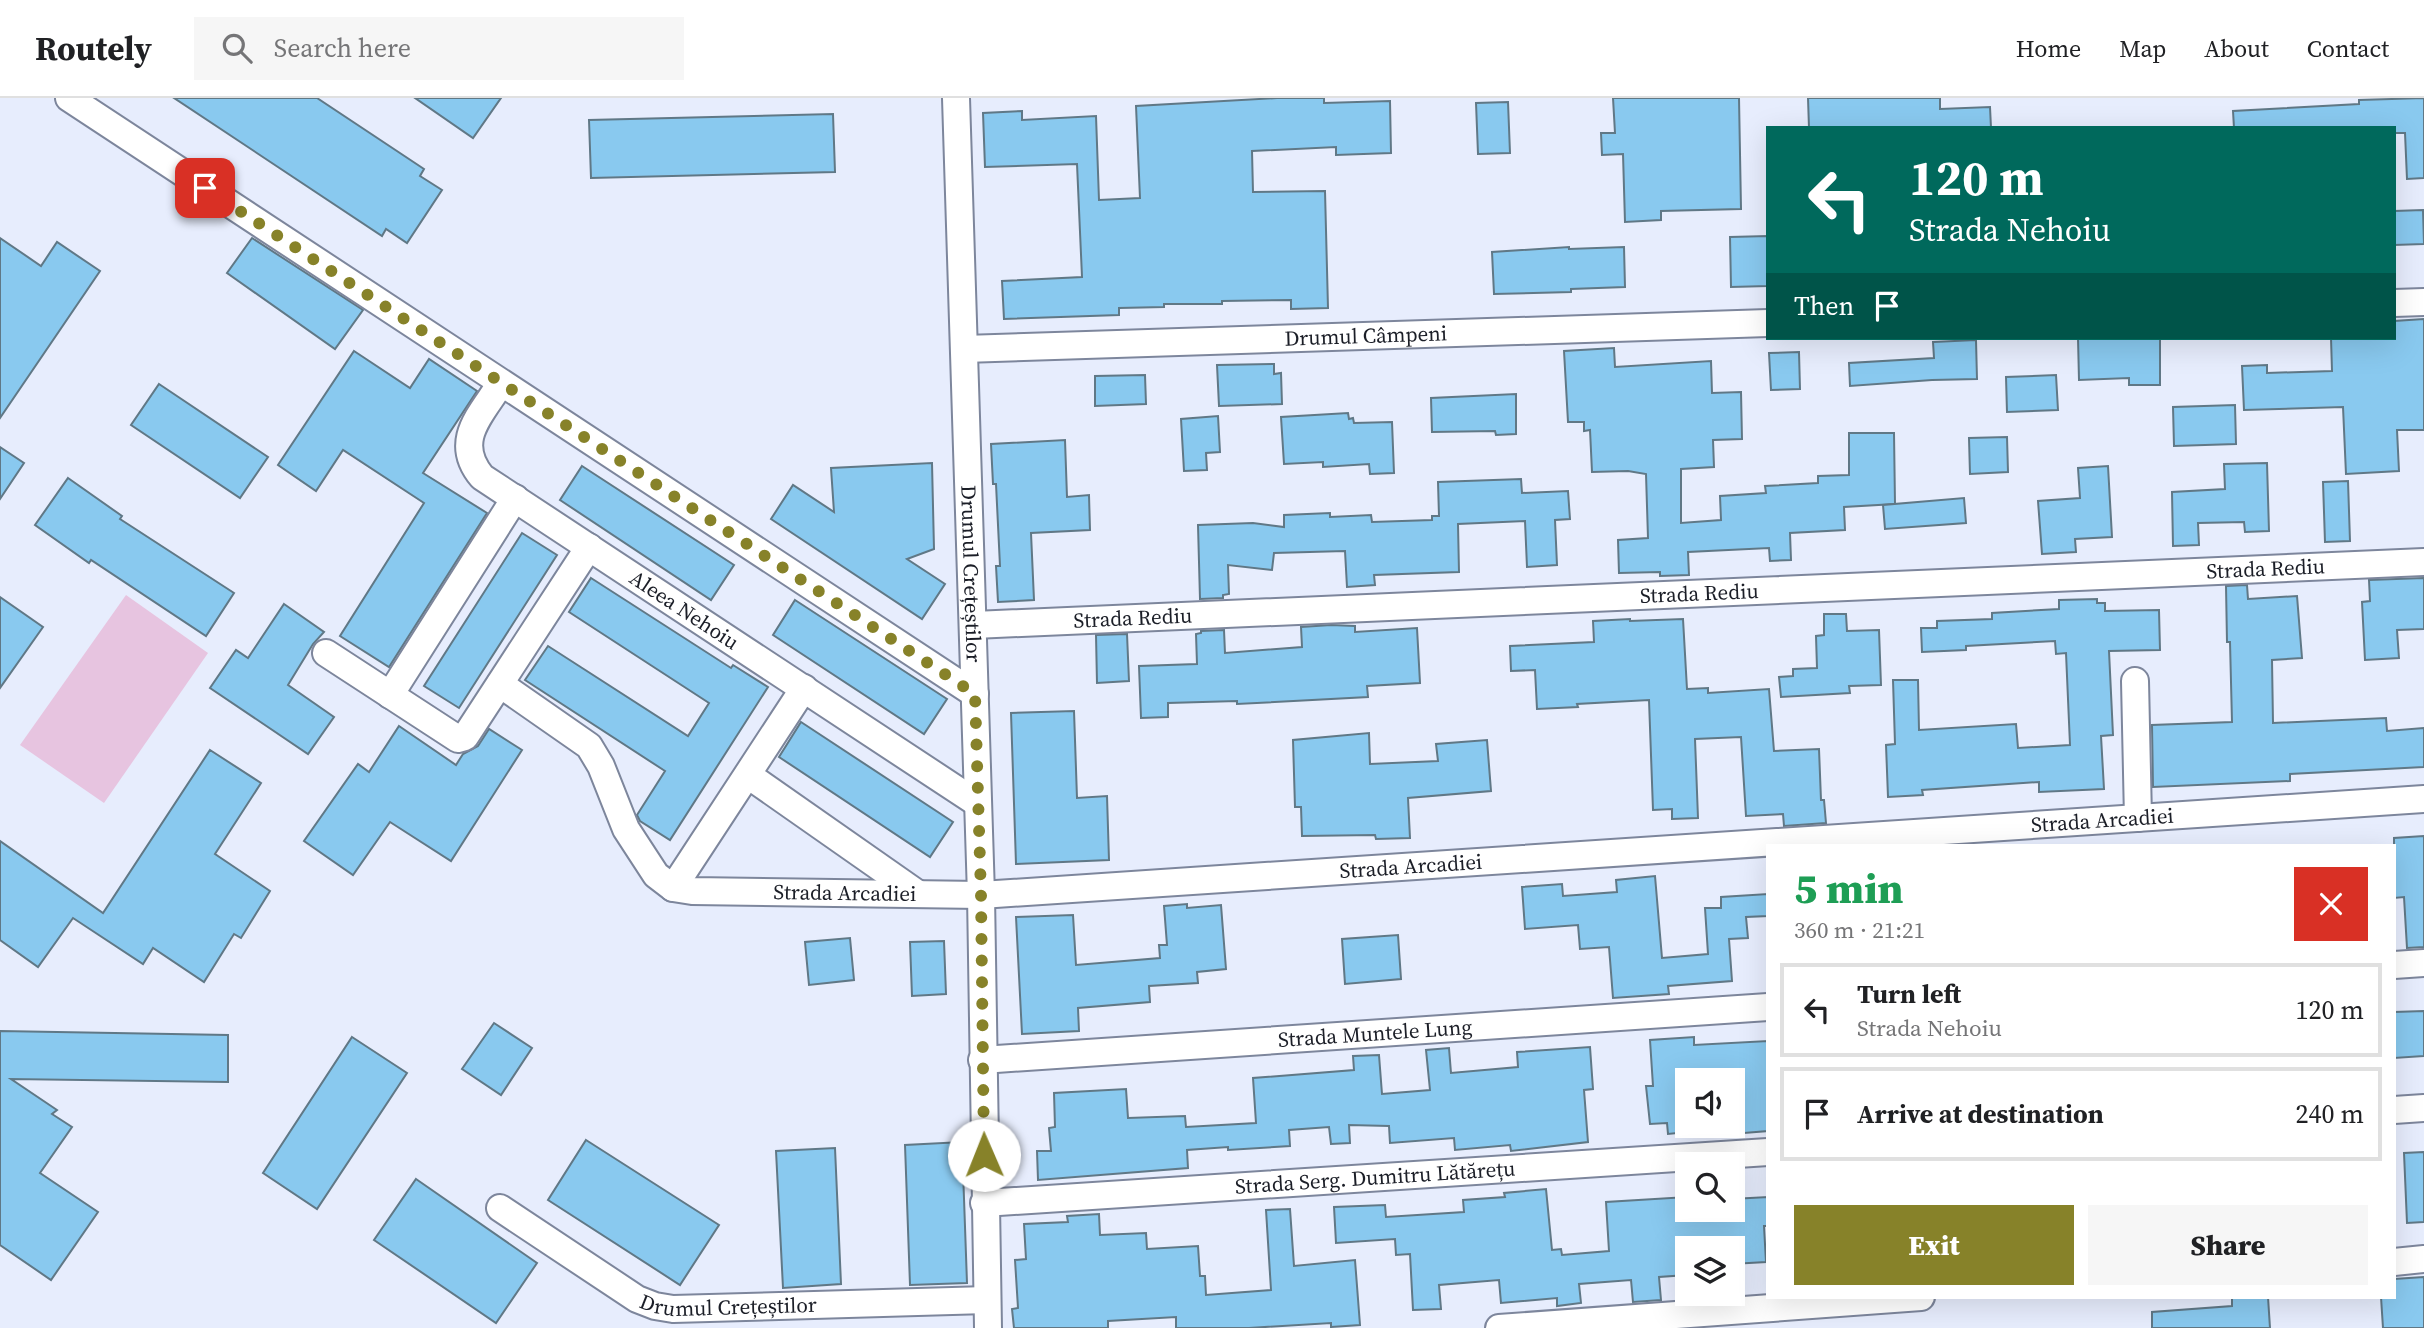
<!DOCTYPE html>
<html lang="en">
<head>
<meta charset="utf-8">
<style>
  body { margin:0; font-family:"Source Serif 4",serif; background:#f6f6f6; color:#202124; height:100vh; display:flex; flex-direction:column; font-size:26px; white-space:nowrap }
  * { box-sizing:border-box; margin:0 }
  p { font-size:23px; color:#757577 }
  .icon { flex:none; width:38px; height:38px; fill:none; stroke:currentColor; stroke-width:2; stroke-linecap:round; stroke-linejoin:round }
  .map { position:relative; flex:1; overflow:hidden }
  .sheet { position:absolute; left:1766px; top:746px; width:630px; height:455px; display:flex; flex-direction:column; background:#fff; border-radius:0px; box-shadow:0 7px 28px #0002 }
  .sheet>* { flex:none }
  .banner { position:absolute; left:1766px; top:28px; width:630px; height:214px; border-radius:0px; box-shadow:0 7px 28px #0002; background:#00695c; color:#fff; overflow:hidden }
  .tools { position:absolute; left:1675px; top:970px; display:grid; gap:14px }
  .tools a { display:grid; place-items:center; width:70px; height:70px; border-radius:0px; background:#fff; box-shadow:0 7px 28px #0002; font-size:35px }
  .pin { position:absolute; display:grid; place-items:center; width:60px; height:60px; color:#fff; margin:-30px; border-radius:14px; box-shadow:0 4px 10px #0006 }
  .me { position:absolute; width:77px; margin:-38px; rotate:359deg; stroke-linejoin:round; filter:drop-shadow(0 0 5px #0008) }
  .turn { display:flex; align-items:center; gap:24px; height:147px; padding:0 28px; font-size:32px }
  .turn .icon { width:91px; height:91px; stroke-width:2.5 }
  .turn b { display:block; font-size:49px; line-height:60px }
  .then { display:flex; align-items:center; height:66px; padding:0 28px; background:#0003; gap:14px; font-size:26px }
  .round { display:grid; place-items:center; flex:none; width:74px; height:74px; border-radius:0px; background:#f6f6f6 }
  .head { display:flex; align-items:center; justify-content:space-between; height:119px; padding:0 28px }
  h1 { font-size:42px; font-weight:800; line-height:52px; color:#1e9e55 }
  .action { display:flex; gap:14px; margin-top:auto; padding:14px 28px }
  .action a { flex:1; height:80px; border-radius:0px; background:#878229; color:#fff; font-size:28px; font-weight:800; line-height:80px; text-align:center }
  .action a+a { background:#f6f6f6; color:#202124 }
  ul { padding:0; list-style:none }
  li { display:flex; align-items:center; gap:21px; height:94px; margin:0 14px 10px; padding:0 14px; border:4px solid #e0e0e0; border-radius:0px }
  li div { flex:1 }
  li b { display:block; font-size:26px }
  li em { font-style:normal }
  header { display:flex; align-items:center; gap:42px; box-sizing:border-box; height:98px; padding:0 35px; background:#fff; border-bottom:2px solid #e0e0e0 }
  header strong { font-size:33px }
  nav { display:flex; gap:38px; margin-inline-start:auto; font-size:24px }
  .search { width:490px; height:63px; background:#f6f6f6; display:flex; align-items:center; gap:18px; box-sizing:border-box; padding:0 24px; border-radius:0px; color:#757577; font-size:26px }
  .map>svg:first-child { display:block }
  .green { fill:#e7c4e0 }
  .building { fill:#89c9ef; stroke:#607886; stroke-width:2 }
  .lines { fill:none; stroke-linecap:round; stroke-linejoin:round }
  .minor-casing { stroke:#7d869c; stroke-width:30 }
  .minor { stroke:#fff; stroke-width:26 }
  .route { stroke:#878229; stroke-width:12; stroke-dasharray:0 21.6 }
  .labels { text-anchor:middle; stroke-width:5; stroke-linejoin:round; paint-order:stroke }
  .street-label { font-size:21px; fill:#1b1e27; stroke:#fff }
</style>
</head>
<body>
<header>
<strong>Routely</strong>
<div class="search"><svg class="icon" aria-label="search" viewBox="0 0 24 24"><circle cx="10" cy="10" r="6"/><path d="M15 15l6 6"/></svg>Search here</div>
<nav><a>Home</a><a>Map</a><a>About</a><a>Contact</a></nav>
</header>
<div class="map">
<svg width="2424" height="1230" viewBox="0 0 2424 1230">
  <rect width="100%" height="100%" fill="#e7edfd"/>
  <polygon class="green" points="126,497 208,555 104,705 20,647"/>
  <g class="building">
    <polygon points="174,0 317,0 424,71 420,78 442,92 407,145 386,131 382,138"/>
    <polygon points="415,0 501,0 473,40"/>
    <polygon points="1277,0 1324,0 1324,5 1390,3 1391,55 1336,57 1336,49 1252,53 1253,94 1325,93 1328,210 1291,211 1291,202 1222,203 1222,206 1164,206 1164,209 1119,210 1119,217 1004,221 1002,183 1082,179 1077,66 985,69 983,15 1022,13 1022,22 1096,18 1099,102 1140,100 1136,8"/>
    <polygon points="1613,0 1739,0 1741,111 1661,113 1661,122 1625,124 1623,56 1602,57 1601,35 1615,35"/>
    <polygon points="1808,0 1940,0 1940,11 1990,9 1991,30 1809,30"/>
    <polygon points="2424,0 2424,80 2407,81 2405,35 2394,35 2394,30 2234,30 2233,13 2359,6 2359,2"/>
    <polygon points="1508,4 1510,55 1478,56 1476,5"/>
    <polygon points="833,16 835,74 591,80 589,22"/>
    <polygon points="2423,112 2424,146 2394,147 2394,113"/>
    <polygon points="1768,138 1768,188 1731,189 1730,139"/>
    <polygon points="0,140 41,168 57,144 100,173 0,320"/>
    <polygon points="252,140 363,212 335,251 227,175"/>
    <polygon points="1569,149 1569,151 1624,149 1625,189 1571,191 1571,194 1494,196 1492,154"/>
    <polygon points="2424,221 2424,332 2397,332 2399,373 2346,376 2343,309 2244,312 2242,268 2267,267 2267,275 2332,273 2331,240 2394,240 2394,223"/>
    <polygon points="2078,240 2160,240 2160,287 2129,287 2129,280 2079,282"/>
    <polygon points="1976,242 1977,281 1932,282 1850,288 1849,265 1934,260 1933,244"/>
    <polygon points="1614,250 1615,269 1711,263 1712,295 1741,294 1742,341 1713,342 1714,369 1681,371 1681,425 1721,422 1720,398 1766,395 1765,388 1818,385 1818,378 1849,377 1849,335 1894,335 1895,406 1844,409 1845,432 1790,435 1791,462 1770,463 1769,450 1688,454 1689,477 1660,478 1660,474 1619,475 1618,442 1648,440 1646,376 1628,373 1592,374 1590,332 1584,333 1584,324 1568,324 1564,253"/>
    <polygon points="354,253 410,290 429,261 477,293 423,375 487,415 389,569 340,538 424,405 343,352 316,393 278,367"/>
    <polygon points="1799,254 1800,291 1771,292 1769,255"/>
    <polygon points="1274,266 1274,276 1281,275 1282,306 1219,308 1217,267"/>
    <polygon points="1145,277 1146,306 1095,308 1095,278"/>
    <polygon points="2056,277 2058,312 2007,314 2006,279"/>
    <polygon points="159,286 268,359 240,400 131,327"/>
    <polygon points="1516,296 1516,336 1496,337 1495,333 1432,334 1431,300"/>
    <polygon points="2235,307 2236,346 2174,348 2173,309"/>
    <polygon points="1348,315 1349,321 1353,320 1354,325 1392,324 1394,375 1370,376 1369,366 1323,369 1323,364 1284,366 1281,319"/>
    <polygon points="1218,318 1220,354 1206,355 1207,372 1184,373 1181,321"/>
    <polygon points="2007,339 2008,374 1970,376 1969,340"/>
    <polygon points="1065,342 1067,399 1089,397 1090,432 1031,435 1034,502 998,504 996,468 1000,468 996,386 993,386 991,346"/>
    <polygon points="0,349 24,365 0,401"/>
    <polygon points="932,365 934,451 907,461 945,486 922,521 771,421 793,387 834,414 831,370"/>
    <polygon points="2267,365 2269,433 2245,434 2244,424 2198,425 2199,447 2173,448 2172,394 2225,391 2224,366"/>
    <polygon points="582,368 734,467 711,502 560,402"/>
    <polygon points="2108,368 2112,439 2075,441 2076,454 2042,456 2038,403 2080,400 2078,370"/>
    <polygon points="68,380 122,418 120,421 234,495 206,538 91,462 89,465 35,427"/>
    <polygon points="1521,381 1522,395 1568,393 1570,421 1555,422 1557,467 1527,469 1525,423 1458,426 1459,474 1374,477 1375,487 1347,489 1345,453 1274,455 1272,472 1228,467 1229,496 1223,497 1223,500 1200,501 1198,427 1253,425 1284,429 1284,417 1330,415 1330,419 1371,417 1372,424 1432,422 1432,418 1439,418 1438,384"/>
    <polygon points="2348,383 2350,443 2325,444 2323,384"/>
    <polygon points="1964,400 1966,425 1885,431 1883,407"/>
    <polygon points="522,435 557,457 459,610 424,588"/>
    <polygon points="591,480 731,570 733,567 768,589 670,742 640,723 637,717 665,673 525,582 548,548 688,638 709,605 569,514"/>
    <polygon points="2424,480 2424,531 2397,532 2399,560 2365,562 2362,504 2370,503 2369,482"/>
    <polygon points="2247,487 2248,501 2297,498 2302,560 2272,562 2273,625 2386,620 2387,633 2424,630 2424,669 2290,676 2290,683 2153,689 2152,627 2232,624 2230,544 2227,544 2226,488"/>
    <polygon points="0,499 43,529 0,590"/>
    <polygon points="2097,501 2097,505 2105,505 2105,513 2159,512 2160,552 2109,553 2113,637 2101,638 2104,691 2039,694 2039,684 1922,692 1923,697 1888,699 1886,647 1895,646 1893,582 1918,582 1919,632 2016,626 2018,650 2070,647 2066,555 2056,556 2055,543 1966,548 1966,552 1922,554 1921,530 1937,530 1937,523 1992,521 1992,515 2059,511 2059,502"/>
    <polygon points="795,502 947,601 924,636 773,537"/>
    <polygon points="284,506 324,534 313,546 288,587 334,619 308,656 210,590 236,552 248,560"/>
    <polygon points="1824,516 1846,516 1847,533 1879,532 1881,587 1849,588 1850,595 1781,599 1779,579 1793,578 1793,571 1817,570 1816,538 1824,537"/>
    <polygon points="1630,521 1630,523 1683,521 1687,591 1708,590 1708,595 1769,591 1774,653 1819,651 1821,702 1824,702 1826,725 1784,728 1783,716 1746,718 1741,639 1695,641 1698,720 1672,721 1672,711 1653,712 1649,602 1577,606 1578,609 1537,611 1535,572 1511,573 1510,548 1594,544 1593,523"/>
    <polygon points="1331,527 1355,528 1355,534 1417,530 1420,585 1367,588 1368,599 1237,606 1237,603 1168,605 1168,619 1141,620 1139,568 1197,566 1196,536 1201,535 1201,533 1224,532 1225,555 1302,549 1301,529"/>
    <polygon points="1127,536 1129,583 1097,585 1096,537"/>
    <polygon points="1074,613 1077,700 1107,698 1109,762 1016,766 1011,615"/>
    <polygon points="801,624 953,724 930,759 779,659"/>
    <polygon points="399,628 456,667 463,656 478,648 489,631 522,652 451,763 390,724 353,777 304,743 358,666 369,674"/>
    <polygon points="1369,635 1370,666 1438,663 1436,646 1487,642 1491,693 1408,700 1410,740 1376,741 1375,737 1302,738 1301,709 1295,709 1293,642"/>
    <polygon points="210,652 261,685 215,756 270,793 241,840 234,836 204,884 153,850 143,866 73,820 38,869 0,842 0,743 103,815"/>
    <polygon points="2424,738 2424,849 2407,850 2404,799 2394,800 2394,740"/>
    <polygon points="1655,778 1662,860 1708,856 1705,810 1721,810 1721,799 1768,796 1768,818 1746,819 1748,840 1729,841 1732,883 1668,888 1669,896 1613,900 1609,849 1580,851 1578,827 1525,831 1522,789 1562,786 1563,798 1617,794 1616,782"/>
    <polygon points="1187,806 1187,810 1221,807 1226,871 1197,874 1198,885 1149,888 1150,904 1078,910 1079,933 1022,936 1016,819 1073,817 1076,867 1160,860 1159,847 1167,847 1164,808"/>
    <polygon points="1398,837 1401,881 1345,886 1342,841"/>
    <polygon points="850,840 854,882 809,887 805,844"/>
    <polygon points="944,843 946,896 912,898 910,844"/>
    <polygon points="2424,913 2424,958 2394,960 2394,914"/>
    <polygon points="494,925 532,950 501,997 462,971"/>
    <polygon points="0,933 228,937 228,984 11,981 57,1012 52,1016 72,1029 40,1075 98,1114 51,1182 0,1147"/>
    <polygon points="352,939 407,975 317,1111 263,1075"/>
    <polygon points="1694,939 1694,947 1768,943 1768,1033 1732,1036 1732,980 1687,982 1687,1034 1668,1036 1667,1025 1650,1026 1646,988 1653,988 1650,942"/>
    <polygon points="1590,949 1593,991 1584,992 1588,1044 1511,1053 1510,1047 1455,1052 1454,1040 1390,1045 1389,1028 1349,1027 1350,1045 1331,1046 1329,1029 1289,1032 1290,1048 1228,1052 1228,1049 1187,1052 1188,1070 1038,1082 1037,1053 1051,1053 1049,1030 1055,1029 1054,995 1126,991 1128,1020 1185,1018 1186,1029 1256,1025 1253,980 1354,972 1353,958 1379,957 1382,996 1430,992 1426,952 1449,950 1451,975 1518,969 1517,954"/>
    <polygon points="586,1042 719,1127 680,1187 548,1102"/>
    <polygon points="962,1044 967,1185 910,1187 905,1047"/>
    <polygon points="835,1050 841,1186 783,1190 776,1053"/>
    <polygon points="2424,1054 2424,1124 2407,1125 2404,1055"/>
    <polygon points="416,1081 537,1165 496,1225 374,1142"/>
    <polygon points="1546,1091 1552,1152 1561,1151 1562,1157 1609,1153 1606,1104 1687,1099 1687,1111 1732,1111 1732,1101 1768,1099 1768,1128 1764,1128 1766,1164 1732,1166 1732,1150 1687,1150 1687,1177 1659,1179 1661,1202 1633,1204 1631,1182 1579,1186 1581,1205 1557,1208 1557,1200 1501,1205 1499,1182 1439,1187 1441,1211 1413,1212 1410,1156 1396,1157 1395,1141 1336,1145 1334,1109 1385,1107 1386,1119 1464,1114 1463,1102 1505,1099 1504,1095"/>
    <polygon points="1290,1111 1294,1168 1355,1162 1360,1227 1331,1229 1331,1225 1249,1230 1176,1230 1176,1219 1108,1223 1108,1230 1014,1230 1012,1211 1018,1210 1015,1162 1026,1161 1024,1126 1068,1124 1067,1118 1099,1116 1100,1137 1146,1135 1147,1151 1198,1148 1200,1178 1205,1178 1206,1197 1271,1192 1266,1112"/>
    <polygon points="2424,1179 2424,1230 2383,1230 2381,1199 2394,1199 2394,1181"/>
    <polygon points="2232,1199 2268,1199 2270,1230 2152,1230 2152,1214 2232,1208"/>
  </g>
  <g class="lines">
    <g class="minor-casing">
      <g id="minor">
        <polyline points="69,0 975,596"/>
        <path id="s1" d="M956 0 981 797 988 1230"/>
        <polyline points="2394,205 2424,204"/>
        <path id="s2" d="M964 251 1768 225"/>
        <path id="s3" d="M501 285C481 317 452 343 482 379L977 705"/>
        <path id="s4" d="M974 527 2424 464"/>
        <polyline points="326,555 458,641 465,639 589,449"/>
        <polyline points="2135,583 2138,720"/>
        <path id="s5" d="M500 586 589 648 601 668 626 731 656 777 673 790 692 793 981 797 2424 701"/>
        <polyline points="390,597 515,400"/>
        <polyline points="748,677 918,796"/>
        <polyline points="673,790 804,590"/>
        <polyline points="2394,867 2424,865"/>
        <path id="s6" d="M982 962 1768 909"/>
        <polyline points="2394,1012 2424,1010"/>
        <path id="s7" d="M984 1105 1768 1054"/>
        <path id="s8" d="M500 1110 637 1201 655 1208 673 1211 987 1202"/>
        <polyline points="2394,1164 2424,1161"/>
        <polyline points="1499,1230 1921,1199"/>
      </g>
    </g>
    <use href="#minor" class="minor"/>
  </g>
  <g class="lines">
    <polyline class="route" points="205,90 975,596 981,797 984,1057"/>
  </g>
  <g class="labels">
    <g class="street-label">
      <text dy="7" stroke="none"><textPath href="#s2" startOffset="402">Drumul Câmpeni</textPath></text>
      <text dy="7" stroke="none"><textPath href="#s4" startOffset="1293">Strada Rediu</textPath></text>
      <text dy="7" stroke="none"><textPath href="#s1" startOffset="476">Drumul Crețeștilor</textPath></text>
      <text dy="7" stroke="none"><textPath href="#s4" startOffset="726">Strada Rediu</textPath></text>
      <text dy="7" stroke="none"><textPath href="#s3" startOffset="348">Aleea Nehoiu</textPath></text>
      <text dy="7" stroke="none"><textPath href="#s4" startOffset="159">Strada Rediu</textPath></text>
      <text dy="7" stroke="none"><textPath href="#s5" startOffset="1708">Strada Arcadiei</textPath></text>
      <text dy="7" stroke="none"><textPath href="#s5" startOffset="1015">Strada Arcadiei</textPath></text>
      <text dy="7" stroke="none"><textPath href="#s5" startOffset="448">Strada Arcadiei</textPath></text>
      <text dy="7" stroke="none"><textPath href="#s6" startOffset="394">Strada Muntele Lung</textPath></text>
      <text dy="7" stroke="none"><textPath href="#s7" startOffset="392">Strada Serg. Dumitru Lătărețu</textPath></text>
      <text dy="7" stroke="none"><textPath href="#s8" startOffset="257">Drumul Crețeștilor</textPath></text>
    </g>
  </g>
</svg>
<div class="tools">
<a><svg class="icon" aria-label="sound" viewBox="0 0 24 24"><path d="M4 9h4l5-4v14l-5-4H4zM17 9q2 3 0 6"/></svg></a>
<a><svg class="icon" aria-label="search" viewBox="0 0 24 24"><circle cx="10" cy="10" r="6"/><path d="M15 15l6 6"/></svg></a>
<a><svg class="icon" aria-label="layers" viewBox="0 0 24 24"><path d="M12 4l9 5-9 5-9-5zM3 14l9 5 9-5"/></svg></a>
</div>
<div class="pin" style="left:205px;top:90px;background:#d93025"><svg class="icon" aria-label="arrive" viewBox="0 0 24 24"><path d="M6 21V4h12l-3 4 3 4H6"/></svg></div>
<svg class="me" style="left:984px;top:1057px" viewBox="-20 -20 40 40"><circle r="19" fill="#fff"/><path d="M0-13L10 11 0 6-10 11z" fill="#878229"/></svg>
<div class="banner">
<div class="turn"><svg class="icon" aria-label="left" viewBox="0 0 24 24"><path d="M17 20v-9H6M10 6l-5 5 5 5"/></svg><div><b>120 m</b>Strada Nehoiu</div></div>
<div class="then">Then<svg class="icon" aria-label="arrive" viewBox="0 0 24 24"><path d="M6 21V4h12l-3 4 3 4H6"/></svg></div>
</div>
<section class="sheet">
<div class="head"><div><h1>5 min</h1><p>360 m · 21:21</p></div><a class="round" style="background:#d93025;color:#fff"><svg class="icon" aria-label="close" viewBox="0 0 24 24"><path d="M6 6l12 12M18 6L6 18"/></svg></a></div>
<ul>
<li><svg class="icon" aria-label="left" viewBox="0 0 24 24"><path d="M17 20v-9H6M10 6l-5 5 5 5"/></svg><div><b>Turn left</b><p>Strada Nehoiu</p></div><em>120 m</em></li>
<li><svg class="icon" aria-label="arrive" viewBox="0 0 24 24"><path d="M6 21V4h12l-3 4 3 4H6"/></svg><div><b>Arrive at destination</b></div><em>240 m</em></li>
</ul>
<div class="action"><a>Exit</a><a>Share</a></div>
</section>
</div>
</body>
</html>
